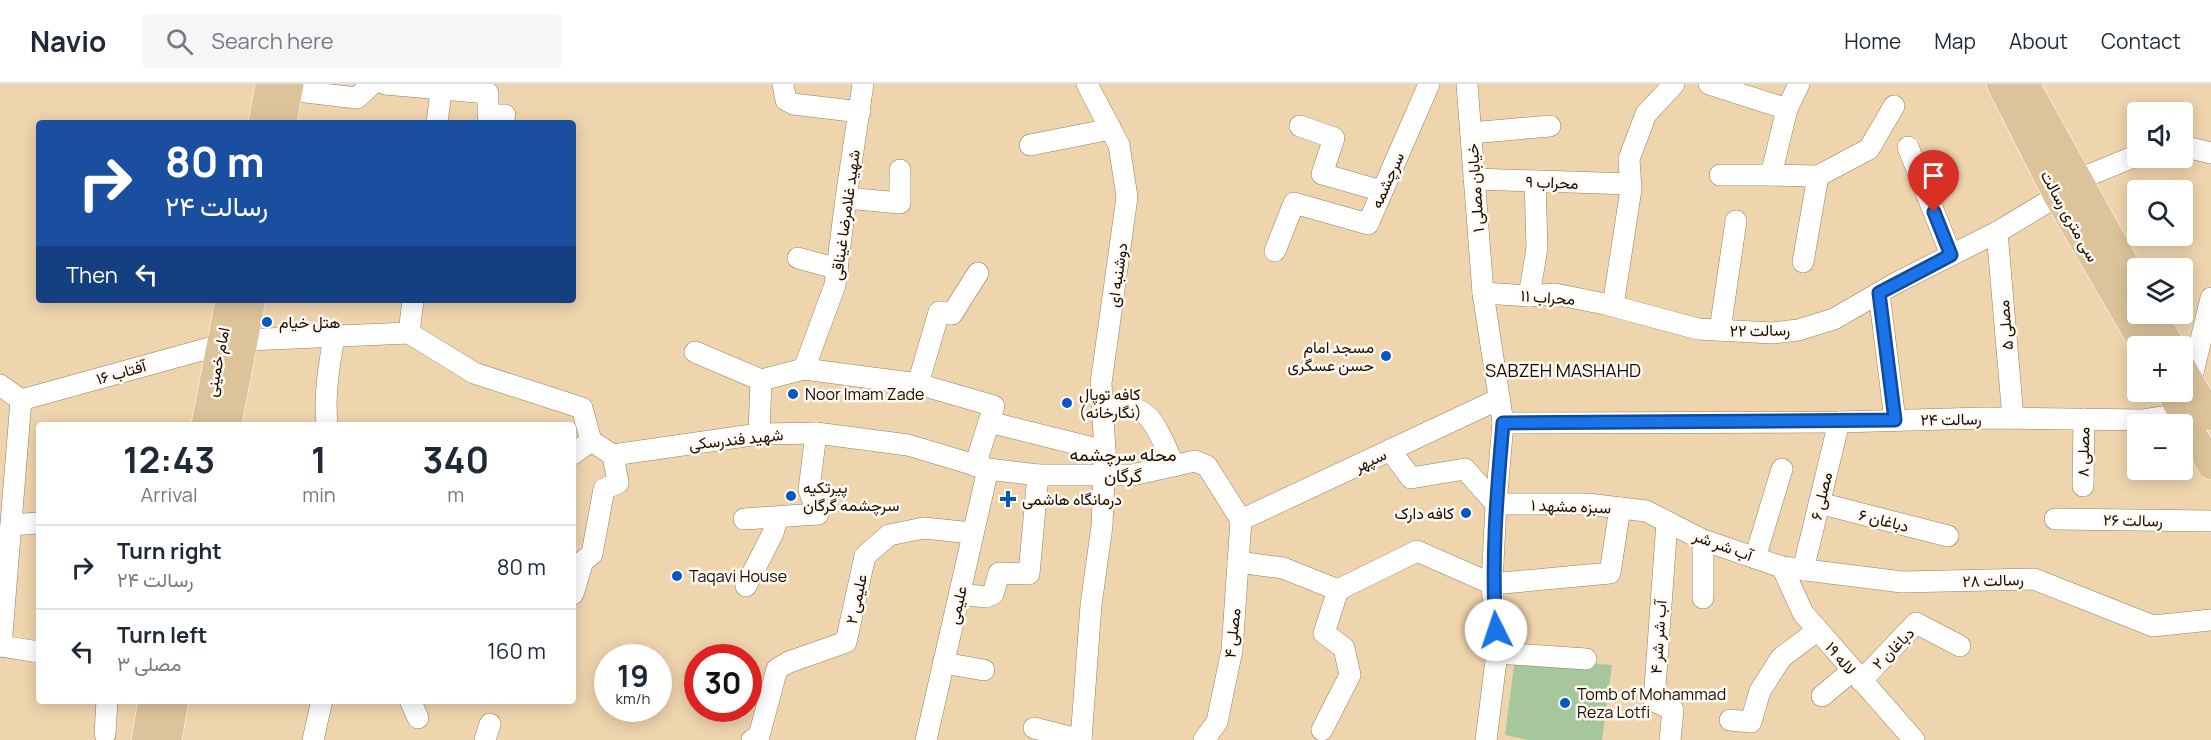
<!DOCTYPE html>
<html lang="en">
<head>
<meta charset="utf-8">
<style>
  body { margin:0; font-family:Manrope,Vazirmatn,sans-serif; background:#f6f6f7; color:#1f2937; height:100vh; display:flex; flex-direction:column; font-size:22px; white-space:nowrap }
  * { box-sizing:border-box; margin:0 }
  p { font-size:20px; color:#747a83 }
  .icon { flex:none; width:33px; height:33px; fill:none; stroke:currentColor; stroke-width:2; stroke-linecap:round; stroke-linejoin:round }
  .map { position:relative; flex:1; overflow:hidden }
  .sheet { position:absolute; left:36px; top:338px; width:540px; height:282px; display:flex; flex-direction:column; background:#fff; border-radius:6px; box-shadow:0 3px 15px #0003 }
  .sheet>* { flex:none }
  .top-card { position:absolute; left:36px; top:36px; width:540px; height:183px; border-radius:6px; box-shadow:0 3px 15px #0003; background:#1a4fa0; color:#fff; overflow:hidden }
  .buttons { position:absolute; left:2127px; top:18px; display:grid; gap:12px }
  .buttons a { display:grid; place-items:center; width:66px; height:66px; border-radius:6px; background:#fff; box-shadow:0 3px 15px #0003; font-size:30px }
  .speed { position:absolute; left:594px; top:560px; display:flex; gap:12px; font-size:30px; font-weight:700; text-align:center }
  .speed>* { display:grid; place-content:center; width:78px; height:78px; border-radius:50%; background:#fff; box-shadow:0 3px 15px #0003; line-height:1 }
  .speed small { font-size:15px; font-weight:400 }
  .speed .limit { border:9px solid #d22; background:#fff; color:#111 }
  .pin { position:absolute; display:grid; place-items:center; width:51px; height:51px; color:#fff; margin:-62px -26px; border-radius:50% 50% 50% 0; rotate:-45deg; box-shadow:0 0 6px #0007 }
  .pin .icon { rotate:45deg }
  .me { position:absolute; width:66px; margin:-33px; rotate:356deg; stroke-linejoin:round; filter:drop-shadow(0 0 4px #0008) }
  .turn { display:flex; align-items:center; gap:21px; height:126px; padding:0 30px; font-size:27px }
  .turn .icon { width:78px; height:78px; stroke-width:2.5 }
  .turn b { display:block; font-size:42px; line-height:51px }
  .then { display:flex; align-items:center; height:57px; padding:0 30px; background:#0003; gap:12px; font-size:22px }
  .eta { display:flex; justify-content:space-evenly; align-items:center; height:102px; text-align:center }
  .eta b { font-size:36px; font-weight:700; line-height:42px }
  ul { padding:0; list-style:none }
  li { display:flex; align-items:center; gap:18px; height:84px; padding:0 30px; border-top:2px solid #e0e1e3 }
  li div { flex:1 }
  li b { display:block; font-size:22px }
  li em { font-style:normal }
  header { display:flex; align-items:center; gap:36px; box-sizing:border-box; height:84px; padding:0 30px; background:#fff; border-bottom:2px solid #e0e1e3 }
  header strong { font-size:28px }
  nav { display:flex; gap:33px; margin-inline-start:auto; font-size:21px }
  .search { width:420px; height:54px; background:#f6f6f7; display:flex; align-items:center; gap:15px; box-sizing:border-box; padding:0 21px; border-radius:6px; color:#747a83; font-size:22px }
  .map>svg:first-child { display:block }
  .green { fill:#a6c79c }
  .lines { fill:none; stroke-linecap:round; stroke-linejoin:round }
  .minor-casing { stroke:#967f5a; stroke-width:22 }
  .major-casing { stroke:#fff; stroke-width:28 }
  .minor { stroke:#fff; stroke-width:21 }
  .major { stroke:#dcc39a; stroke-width:27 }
  .route-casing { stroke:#114b97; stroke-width:15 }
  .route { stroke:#1a73e8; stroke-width:10 }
  .poi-dot { fill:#0358c2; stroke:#fff9f1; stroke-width:2 }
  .labels { text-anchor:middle; stroke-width:5; stroke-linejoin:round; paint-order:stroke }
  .street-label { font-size:16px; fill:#160d02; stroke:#fff9f1 }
  .poi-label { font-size:16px; fill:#160d02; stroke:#fff9f1; text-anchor:start }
  .neighbourhood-label { font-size:18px; fill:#160d02; stroke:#fff9f1 }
</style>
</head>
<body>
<header>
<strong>Navio</strong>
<div class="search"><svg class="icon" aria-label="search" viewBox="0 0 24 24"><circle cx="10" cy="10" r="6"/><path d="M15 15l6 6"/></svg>Search here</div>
<nav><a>Home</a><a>Map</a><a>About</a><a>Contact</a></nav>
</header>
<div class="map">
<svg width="2211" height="656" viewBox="0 0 2211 656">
  <rect width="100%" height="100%" fill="#efd5ae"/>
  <polygon class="green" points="1515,574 1612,581 1602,656 1528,656 1505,651"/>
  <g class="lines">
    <g class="minor-casing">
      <g id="minor">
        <polyline points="385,0 488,9 488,31 505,31"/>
        <polyline points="783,0 786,16 793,20 860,28"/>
        <polyline points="1467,0 1483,209 1503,339 1496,420 1492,500 1497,569 1486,656"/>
        <polyline points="1709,0 1787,25"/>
        <polyline points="289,6 357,14 372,0"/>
        <polyline points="437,39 442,0"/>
        <polyline points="1300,42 1334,54 1322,90 1382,107"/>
        <polyline points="1471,49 1550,42"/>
        <polyline points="1030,61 1111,45"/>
        <polyline points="2182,62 2211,69"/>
        <polyline points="1908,63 1951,171"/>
        <polyline points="1720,91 1771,91 1787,25 1799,0"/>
        <polyline points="1771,91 1818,92 1869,65 1894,22"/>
        <polyline points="1474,95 1631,100"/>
        <polyline points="2077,96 2138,71"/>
        <polyline points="846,114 900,119 900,86"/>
        <polyline points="1997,148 2013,334"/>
        <polyline points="1275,167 1294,119 1368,140 1429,0"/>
        <polyline points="798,174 838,185"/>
        <polyline points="1803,178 1818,92"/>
        <polyline points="1483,209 1529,212 1555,210 1605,220 1698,245 1772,249 1798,246 1834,235 1896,199 2001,146 2057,112"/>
        <polyline points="1879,209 1895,336"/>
        <polyline points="1529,212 1537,164 1535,97"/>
        <polyline points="1613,222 1631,105 1629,75 1646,30 1674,0"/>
        <polyline points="1720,246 1736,137"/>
        <polyline points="409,249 474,289 582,324 591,357 613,371 759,350 816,349 908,361 988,385 1038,391 1132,391 1195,377 1207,382 1241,436"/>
        <polyline points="409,249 413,216"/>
        <polyline points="245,256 409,249"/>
        <polyline points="695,268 761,296"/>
        <polyline points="804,285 918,300 994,322 975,382"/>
        <polyline points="761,296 804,285 835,201 846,114 863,0"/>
        <polyline points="2191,297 2211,214"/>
        <polyline points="918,300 939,228 952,230 978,189"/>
        <polyline points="0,301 21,316"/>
        <polyline points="21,316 220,261"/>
        <path d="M1104 322C1115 323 1127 323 1138 326 1155 331 1167 367 1174 382"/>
        <polyline points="989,338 1105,367"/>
        <polyline points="1503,339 1839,338 1985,334 2143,336 2183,330"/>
        <path d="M327 340C324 311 329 282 334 253"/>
        <polyline points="759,350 761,296"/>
        <polyline points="1390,366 1411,394 1465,385 1496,420 1587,420 1646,427 1703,456 1782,483 1902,498 2034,495 2153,542 2211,536"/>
        <polyline points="573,370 591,357"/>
        <polyline points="2083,402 2084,335"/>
        <polyline points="1819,419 1948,452"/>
        <polyline points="744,435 818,430 809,406 816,349"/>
        <polyline points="2055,435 2211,437"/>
        <polyline points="1241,436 1499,315"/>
        <polyline points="1667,438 1654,617 1673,626 1670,656"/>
        <polyline points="11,441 39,439"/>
        <polyline points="1755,474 1782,385"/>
        <polyline points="1238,478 1283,484 1338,506"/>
        <polyline points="1782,483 1803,529 1914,656"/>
        <polyline points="1803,486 1839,338"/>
        <polyline points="746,502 773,449 777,434"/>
        <polyline points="1338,506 1417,467 1492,500 1610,489 1620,424"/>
        <polyline points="573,510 583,477 592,470 604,405 618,399 613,371"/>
        <polyline points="960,510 986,513 993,510 999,489 1029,490 1038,391"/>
        <polyline points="1703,514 1703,456"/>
        <polyline points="0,562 39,568"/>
        <polyline points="1,562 21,316"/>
        <polyline points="1497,569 1586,575"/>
        <polyline points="943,579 984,586"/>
        <polyline points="1861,597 1916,539 1960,562"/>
        <polyline points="1822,612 1853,586"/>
        <polyline points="410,616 418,634"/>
        <polyline points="1730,636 1751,638 1760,607 1781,574 1818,546"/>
        <polyline points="1034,644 1081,656"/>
        <polyline points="1322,646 1350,591 1344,564 1324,549 1338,506"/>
        <polyline points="105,650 107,616"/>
        <polyline points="313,656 322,616"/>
        <polyline points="485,656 490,640"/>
        <polyline points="752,656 759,652 777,585 789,578 846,558 865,472 889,451 924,444 972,449"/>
        <polyline points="926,656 988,385"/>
        <polyline points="1081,656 1091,521 1102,442 1105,367 1101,299 1127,113 1119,61 1087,0"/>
        <polyline points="1204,656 1217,638 1232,566 1241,436"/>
      </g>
    </g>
    <g class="major-casing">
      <g id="major">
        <polyline points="2000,0 2057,112 2144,262"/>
        <polyline points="2026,0 2138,203"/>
        <polyline points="262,39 269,0"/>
        <polyline points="283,39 290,0"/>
        <polyline points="2153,230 2171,262"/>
        <polyline points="2182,283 2211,333"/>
        <polyline points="2170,308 2211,382"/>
        <polyline points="205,340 229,216"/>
        <polyline points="228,340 252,216"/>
        <polyline points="145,656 152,616"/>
        <polyline points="168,656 175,616"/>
      </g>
    </g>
    <use href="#minor" class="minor"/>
    <use href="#major" class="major"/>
  </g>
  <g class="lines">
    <g class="route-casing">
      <path id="route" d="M1496 546C1491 476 1497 409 1503 339L1895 336 1879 209 1951 171 1934 128"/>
    </g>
    <use href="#route" class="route"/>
  </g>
  <g class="poi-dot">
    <circle cx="267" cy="238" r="6"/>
    <circle cx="1386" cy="272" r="6"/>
    <circle cx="793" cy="310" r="6"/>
    <circle cx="1067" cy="319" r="6"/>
    <circle cx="791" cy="412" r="6"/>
    <path d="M1005 406h6v6h6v6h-6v6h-6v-6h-6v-6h6z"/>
    <circle cx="1466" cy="429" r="6"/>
    <circle cx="677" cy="492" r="6"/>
    <circle cx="1565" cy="619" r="6"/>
  </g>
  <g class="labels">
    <g class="street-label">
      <text transform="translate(1387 96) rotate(-66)" y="6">سرچشمه</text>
      <text transform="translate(1552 98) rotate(2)" y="6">۹ محراب</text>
      <text transform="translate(1475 104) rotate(-94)" y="6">خیابان مصلی ۱</text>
      <text transform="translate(845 131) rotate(-82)" y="6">شهید غلامرضا غیناقی</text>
      <text transform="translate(2070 132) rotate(61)" y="6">سی متری رسالت</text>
      <text transform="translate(1117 191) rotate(-82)" y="6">دوشنبه ای</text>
      <text transform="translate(1548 213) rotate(4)" y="6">۱۱ محراب</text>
      <text transform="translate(2005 241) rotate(-95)" y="6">۵ مصلی</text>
      <text transform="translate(1760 246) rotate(-1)" y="6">۲۲ رسالت</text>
      <text transform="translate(217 278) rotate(-79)" y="6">امام خمینی</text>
      <text transform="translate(121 288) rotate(-16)" y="6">آفتاب ۱۶</text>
      <text transform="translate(1951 335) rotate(-1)" y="6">۲۴ رسالت</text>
      <text transform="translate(736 355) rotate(-6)" y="6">شهید فندرسکی</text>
      <text transform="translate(2083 368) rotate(-89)" y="6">۸ مصلی</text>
      <text transform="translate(1370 376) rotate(-25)" y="6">سپهر</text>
      <text transform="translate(1821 412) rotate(-77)" y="6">۶ مصلی</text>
      <text transform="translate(1571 422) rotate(2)" y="6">۱ سبزه مشهد</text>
      <text transform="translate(1884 436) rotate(14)" y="6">۶ دباغان</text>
      <text transform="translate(2133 436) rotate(1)" y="6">۲۶ رسالت</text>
      <text transform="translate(1723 461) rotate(20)" y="6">آب شر شر</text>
      <text transform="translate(1993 496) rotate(-2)" y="6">۲۸ رسالت</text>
      <text transform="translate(856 515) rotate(-78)" y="6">۲ علیمی</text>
      <text transform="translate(957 521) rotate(-77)" y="6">علیمی</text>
      <text transform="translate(1232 549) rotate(-84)" y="6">۴ مصلی</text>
      <text transform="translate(1658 553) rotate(-86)" y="6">۴ آب شر شر</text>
      <text transform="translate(1893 564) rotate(-45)" y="6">۲ دباغان</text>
      <text transform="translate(1841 574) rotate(49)" y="6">۱۹ لاله</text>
    </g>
    <g class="poi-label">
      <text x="279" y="244">هتل خیام</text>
      <text x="1374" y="269" text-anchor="end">مسجد امام<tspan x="1374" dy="18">حسن عسگری</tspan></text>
      <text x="805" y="316">Noor Imam Zade</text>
      <text x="1079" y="316">کافه توپال<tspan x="1079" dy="18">(نگارخانه)</tspan></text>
      <text x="803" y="409">پیرتکیه<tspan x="803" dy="18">سرچشمه گرگان</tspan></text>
      <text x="1022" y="421">درمانگاه هاشمی</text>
      <text x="1454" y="435" text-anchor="end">کافه دارک</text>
      <text x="689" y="498">Taqavi House</text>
      <text x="1577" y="616">Tomb of Mohammad<tspan x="1577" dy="18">Reza Lotfi</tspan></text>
    </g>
    <g class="neighbourhood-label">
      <text x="1563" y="293">SABZEH MASHAHD</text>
      <text x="1123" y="377">محله سرچشمه<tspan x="1123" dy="21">گرگان</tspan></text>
    </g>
  </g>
</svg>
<div class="buttons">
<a><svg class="icon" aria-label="sound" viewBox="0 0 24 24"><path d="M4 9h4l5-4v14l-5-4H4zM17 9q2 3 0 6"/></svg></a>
<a><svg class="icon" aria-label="search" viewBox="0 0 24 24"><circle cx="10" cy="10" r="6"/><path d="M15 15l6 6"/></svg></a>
<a><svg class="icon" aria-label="layers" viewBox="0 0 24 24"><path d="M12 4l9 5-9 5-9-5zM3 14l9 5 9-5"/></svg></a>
<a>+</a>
<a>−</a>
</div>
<div class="speed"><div>19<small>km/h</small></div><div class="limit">30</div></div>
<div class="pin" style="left:1934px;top:128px;background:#d93025"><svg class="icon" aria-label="arrive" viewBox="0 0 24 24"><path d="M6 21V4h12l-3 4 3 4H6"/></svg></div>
<svg class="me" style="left:1496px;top:546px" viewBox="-20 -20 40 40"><circle r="19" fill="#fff"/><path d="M0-13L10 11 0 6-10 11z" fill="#1a73e8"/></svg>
<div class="top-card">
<div class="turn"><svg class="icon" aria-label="right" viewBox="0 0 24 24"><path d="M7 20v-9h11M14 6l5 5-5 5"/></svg><div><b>80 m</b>۲۴ رسالت</div></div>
<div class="then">Then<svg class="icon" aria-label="left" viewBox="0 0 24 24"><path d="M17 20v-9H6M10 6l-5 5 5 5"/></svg></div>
</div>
<section class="sheet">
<div class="eta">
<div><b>12:43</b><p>Arrival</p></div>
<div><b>1</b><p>min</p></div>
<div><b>340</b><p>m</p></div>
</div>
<ul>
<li><svg class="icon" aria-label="right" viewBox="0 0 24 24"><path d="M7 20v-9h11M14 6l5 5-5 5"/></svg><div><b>Turn right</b><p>۲۴ رسالت</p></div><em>80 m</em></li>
<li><svg class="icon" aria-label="left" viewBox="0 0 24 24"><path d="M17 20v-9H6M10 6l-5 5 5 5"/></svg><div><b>Turn left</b><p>۳ مصلی</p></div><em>160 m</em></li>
</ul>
</section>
</div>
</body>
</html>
